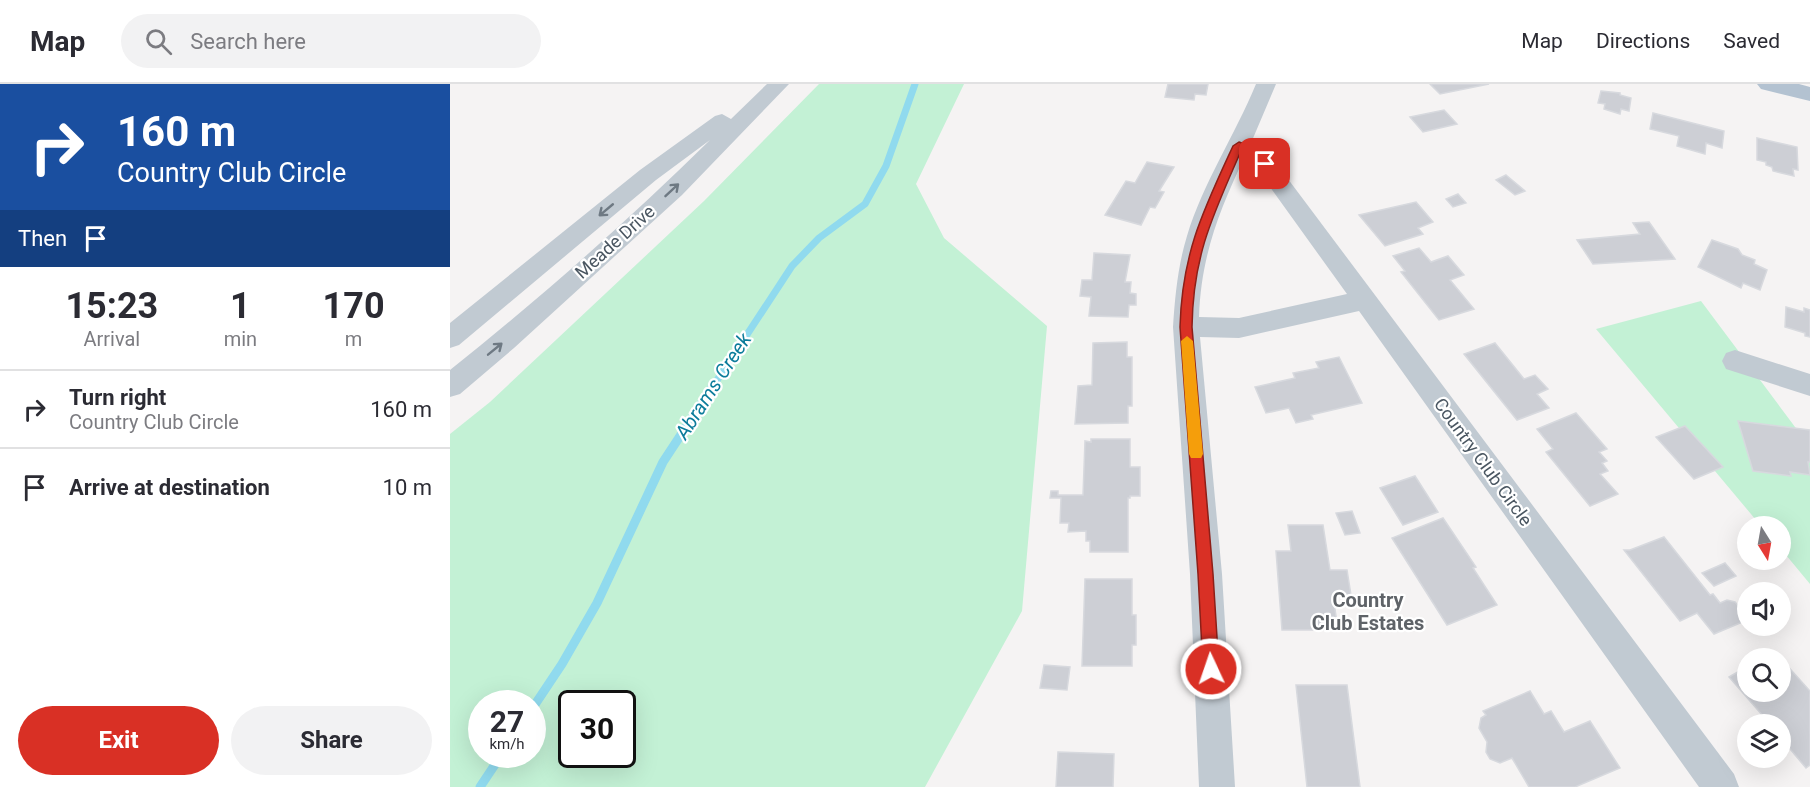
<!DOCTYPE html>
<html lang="en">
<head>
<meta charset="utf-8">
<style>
  body { margin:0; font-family:Roboto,sans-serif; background:#f2f2f3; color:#2b2b33; height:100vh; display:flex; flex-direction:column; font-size:22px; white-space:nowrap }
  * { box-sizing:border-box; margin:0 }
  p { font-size:20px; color:#7c7c81 }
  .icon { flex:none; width:33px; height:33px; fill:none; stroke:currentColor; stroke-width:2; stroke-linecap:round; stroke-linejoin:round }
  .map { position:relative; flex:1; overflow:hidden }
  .details { display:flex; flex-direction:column; background:#fff; width:450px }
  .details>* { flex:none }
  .guide { background:#1a4fa0; color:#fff; overflow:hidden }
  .needle { width:39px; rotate:169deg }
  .tools { position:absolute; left:1287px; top:432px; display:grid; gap:12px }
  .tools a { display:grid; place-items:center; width:54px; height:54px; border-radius:50%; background:#fff; box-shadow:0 6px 24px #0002; font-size:30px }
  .speed { position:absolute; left:18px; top:606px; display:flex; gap:12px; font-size:30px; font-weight:700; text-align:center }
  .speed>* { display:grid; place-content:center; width:78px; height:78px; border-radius:50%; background:#fff; box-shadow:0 6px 24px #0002; line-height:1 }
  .speed small { font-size:15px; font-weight:400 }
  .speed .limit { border:3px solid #111; border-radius:9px; background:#fff; color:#111 }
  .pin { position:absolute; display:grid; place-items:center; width:51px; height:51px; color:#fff; margin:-26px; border-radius:12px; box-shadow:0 3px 9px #0006 }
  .me { position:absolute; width:66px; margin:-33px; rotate:357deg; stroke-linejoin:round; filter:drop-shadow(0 0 4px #0008) }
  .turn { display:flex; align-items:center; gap:21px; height:126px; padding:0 18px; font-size:27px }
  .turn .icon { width:78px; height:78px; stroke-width:2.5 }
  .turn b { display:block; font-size:42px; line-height:51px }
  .then { display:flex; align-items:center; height:57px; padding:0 18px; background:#0003; gap:12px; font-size:22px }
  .eta { display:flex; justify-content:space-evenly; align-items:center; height:102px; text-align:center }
  .eta b { font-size:36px; font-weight:700; line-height:42px }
  .primary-button { display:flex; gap:12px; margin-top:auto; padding:12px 18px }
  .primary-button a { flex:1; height:69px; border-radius:36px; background:#d93025; color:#fff; font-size:24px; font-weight:700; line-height:69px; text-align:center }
  .primary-button a+a { background:#f2f2f3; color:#2b2b33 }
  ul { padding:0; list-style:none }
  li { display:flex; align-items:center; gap:18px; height:78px; padding:0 18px; border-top:2px solid #e1e1e2 }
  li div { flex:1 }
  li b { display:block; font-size:22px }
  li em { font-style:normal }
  header { display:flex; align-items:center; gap:36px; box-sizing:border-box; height:84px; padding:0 30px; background:#fff; border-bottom:2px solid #e1e1e2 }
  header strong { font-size:28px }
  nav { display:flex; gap:33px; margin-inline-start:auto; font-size:21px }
  .search { width:420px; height:54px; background:#f2f2f3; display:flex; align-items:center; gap:15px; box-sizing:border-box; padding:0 21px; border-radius:33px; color:#7c7c81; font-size:22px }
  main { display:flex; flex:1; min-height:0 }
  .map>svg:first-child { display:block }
  .green { fill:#c3f1d5; fill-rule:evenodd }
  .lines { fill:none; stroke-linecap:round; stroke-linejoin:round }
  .stream-far1 { stroke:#90daee; stroke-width:7 }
  .stream { stroke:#90daee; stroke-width:9 }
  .building { fill:#cdcfd5; stroke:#d7d9de; stroke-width:1.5 }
  .minor { fill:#c1cad2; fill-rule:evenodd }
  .major { fill:#b3c2d1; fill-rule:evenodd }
  .oneway { stroke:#6e7983 }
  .route { fill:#d93025; stroke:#8d1f18; stroke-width:1.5 }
  .slow { fill:#f59e0b }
  .labels { text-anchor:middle; stroke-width:4.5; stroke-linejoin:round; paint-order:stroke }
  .street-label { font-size:18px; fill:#4a5661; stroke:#fff }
  .water-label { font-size:20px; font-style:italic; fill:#0c7c9b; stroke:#fff }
  .neighbourhood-label { font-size:20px; font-weight:bold; fill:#5f6368; stroke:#fff }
</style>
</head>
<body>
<header>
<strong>Map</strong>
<div class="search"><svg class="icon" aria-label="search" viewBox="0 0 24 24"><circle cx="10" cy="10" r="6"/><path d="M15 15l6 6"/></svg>Search here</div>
<nav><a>Map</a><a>Directions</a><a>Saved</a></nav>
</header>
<main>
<section class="details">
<div class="guide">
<div class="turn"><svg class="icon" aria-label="right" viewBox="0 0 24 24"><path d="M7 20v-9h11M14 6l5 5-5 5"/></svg><div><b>160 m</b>Country Club Circle</div></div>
<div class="then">Then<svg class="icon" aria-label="arrive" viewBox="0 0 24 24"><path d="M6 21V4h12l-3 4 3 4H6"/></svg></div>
</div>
<div class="eta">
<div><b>15:23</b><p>Arrival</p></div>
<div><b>1</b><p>min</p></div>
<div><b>170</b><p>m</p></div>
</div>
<ul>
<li><svg class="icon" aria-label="right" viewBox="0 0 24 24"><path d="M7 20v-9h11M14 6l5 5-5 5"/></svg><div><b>Turn right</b><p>Country Club Circle</p></div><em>160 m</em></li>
<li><svg class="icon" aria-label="arrive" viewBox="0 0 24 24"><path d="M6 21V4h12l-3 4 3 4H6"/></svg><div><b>Arrive at destination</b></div><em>10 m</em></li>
</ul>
<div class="primary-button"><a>Exit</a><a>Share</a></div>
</section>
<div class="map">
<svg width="1360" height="703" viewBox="0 0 1360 703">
  <rect width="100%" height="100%" fill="#f5f3f3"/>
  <g class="green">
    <path d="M369 0H514L466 100 494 154 597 242 572 527 475 703H0V350L40 318 254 117ZM32 620H82V670H32ZM122 620H172V670H122Z"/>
    <polygon points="1251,217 1360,363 1360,500 1331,465 1330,442 1311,442 1146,245"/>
  </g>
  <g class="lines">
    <polyline class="stream-far1" points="264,301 342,182 369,154 415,120 436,82 465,0"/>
    <g class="stream">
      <polyline points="82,625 112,580 147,519 213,378 265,299"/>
      <polyline points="30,703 52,670"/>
    </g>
  </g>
  <g class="building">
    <polygon points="718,0 758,0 756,11 745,10 744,16 715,13"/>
    <polygon points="980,0 1039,0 990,10"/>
    <polygon points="1151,7 1170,9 1170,11 1181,14 1179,27 1171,25 1170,30 1154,25 1155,20 1148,19"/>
    <polygon points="994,26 1007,40 973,48 960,33"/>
    <polygon points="1203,29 1274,47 1272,64 1256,59 1255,70 1227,62 1229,52 1200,45"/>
    <polygon points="1307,54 1347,63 1348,86 1343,85 1344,92 1323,87 1322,83 1316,81 1316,78 1307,76"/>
    <polygon points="697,78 724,83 709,107 714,108 705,124 700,123 691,141 655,131 676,97 685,99"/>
    <polygon points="1056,91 1075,107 1065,111 1046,96"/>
    <polygon points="1008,110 1016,119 1003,123 996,115"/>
    <polygon points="966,118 983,138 968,144 973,150 935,162 909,131"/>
    <polygon points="1199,138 1225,175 1143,180 1127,156 1190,150 1183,139"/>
    <polygon points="1262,156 1288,165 1292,171 1305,176 1304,180 1317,186 1310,206 1293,199 1291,204 1248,183"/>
    <polygon points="969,164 981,178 998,172 1014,191 1000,196 1024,225 989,236 951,188 955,187 943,172"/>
    <polygon points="644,169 680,171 675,198 681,198 680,209 686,210 686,221 679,221 678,233 639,232 641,213 630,212 632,196 642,196"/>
    <polygon points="1336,223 1354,228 1354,224 1360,226 1360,253 1355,252 1355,249 1335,243"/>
    <polygon points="677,258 677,273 682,273 682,322 678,322 678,339 625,340 628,302 642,301 643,259"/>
    <polygon points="1045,259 1074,295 1085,291 1098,305 1087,310 1099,324 1067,336 1014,270"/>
    <polygon points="889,273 912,319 861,331 863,335 846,339 839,324 816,329 805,303 845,294 843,289 869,284 866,278"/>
    <polygon points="1126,329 1157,365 1149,368 1157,377 1152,379 1158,387 1150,390 1168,410 1140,422 1096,368 1103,365 1087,345"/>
    <polygon points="1288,337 1360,346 1360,378 1358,378 1360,391 1340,388 1341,392 1303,387"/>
    <polygon points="1235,342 1273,383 1244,395 1206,353"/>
    <polygon points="641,355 680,355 680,383 690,383 690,412 680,412 680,414 678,414 678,468 640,468 640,457 636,457 636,447 618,448 619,439 610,439 611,414 600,414 601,407 608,407 608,411 633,411 635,357 641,358"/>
    <polygon points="965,392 988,428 953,441 930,404"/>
    <polygon points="902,427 910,449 895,451 886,429"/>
    <polygon points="993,434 1026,483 1023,484 1047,521 997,541 942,454"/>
    <polygon points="838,441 873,441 880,486 897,486 901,511 883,511 888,546 832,546 826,467 841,467"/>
    <polygon points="1214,453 1260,511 1263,510 1270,519 1277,516 1285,518 1296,531 1295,537 1264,550 1247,529 1230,537 1174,466 1180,466"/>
    <polygon points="1275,479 1286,492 1264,502 1252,489"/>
    <polygon points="635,495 682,495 682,531 686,531 686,561 682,561 682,582 632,582"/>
    <polygon points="1324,567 1360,607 1360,681 1356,684 1330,653 1330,640 1320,640 1279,593 1298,582 1298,608 1330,608 1330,574 1311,574"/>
    <polygon points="594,581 620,583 617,606 590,604"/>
    <polygon points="846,601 897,601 910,703 857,703"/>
    <polygon points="1080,607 1094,630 1101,627 1114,648 1140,637 1170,684 1125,703 1079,703 1062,674 1050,679 1040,675 1036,668 1037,658 1029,644 1031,634 1036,631 1033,627"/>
    <polygon points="608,668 664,670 663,703 606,703"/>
  </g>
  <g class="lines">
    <g class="minor">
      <path d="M317 0H339L232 111 64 264 10 310 0 313V286C90 214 178 137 260 56L206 96 9 261 0 264V239L190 86 265 32 272 30 281 35Z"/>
      <path d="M806 0H826L801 59 810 62 823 75 1284 690 1289 703H1249L909 227 789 254 750 253 772 490 785 703H749L740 490 723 243C725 212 728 181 737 152 753 99 785 51 806 0ZM795 72 807 85 897 210 789 234 749 233C751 172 769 127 795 72Z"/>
      <polygon points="1285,266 1360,290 1360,312 1276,285 1272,277 1276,269"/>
    </g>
    <polygon class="major" points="1307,0 1349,0 1360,3 1360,17 1311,5"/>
  </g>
  <defs><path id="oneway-shaft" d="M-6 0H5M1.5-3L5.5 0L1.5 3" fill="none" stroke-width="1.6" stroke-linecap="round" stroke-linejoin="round" transform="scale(1.5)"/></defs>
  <g class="oneway">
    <use href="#oneway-shaft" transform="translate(222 106) rotate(-43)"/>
    <use href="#oneway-shaft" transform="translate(156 126) rotate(140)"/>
    <use href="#oneway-shaft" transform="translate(45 265) rotate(-39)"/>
  </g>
  <path class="route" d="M789 58 805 64 820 80 815 83C806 81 801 70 791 67 763 131 743 171 742 243L763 490 769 585 766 590 761 593 755 590 753 585 748 490 730 243C732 169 753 127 783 62Z"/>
  <polygon class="slow" points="737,252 743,257 753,370 751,374 741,374 739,370 731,257"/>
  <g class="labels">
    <g class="street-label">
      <text transform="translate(165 158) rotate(-42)" y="6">Meade Drive</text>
      <text transform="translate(1033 378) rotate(54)" y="6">Country Club Circle</text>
    </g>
    <g class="water-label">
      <text transform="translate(263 302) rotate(-57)" y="7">Abrams Creek</text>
    </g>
    <g class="neighbourhood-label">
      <text x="918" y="523">Country<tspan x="918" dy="23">Club Estates</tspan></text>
    </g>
  </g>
</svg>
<div class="tools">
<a><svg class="needle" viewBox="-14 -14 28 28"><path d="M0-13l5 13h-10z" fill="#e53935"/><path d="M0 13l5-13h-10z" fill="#7c7c81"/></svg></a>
<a><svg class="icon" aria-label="sound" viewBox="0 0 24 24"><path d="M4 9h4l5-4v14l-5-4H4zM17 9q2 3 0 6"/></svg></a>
<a><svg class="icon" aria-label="search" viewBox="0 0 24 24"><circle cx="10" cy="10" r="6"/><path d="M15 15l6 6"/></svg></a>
<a><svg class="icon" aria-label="layers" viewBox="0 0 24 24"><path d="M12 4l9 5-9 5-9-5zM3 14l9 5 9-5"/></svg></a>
</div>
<div class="speed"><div>27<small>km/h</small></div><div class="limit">30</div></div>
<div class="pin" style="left:815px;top:80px;background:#d93025"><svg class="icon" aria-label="arrive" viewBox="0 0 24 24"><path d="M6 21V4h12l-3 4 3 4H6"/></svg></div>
<svg class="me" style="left:761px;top:585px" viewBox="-20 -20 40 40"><circle r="17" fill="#d93025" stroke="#fff" stroke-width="3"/><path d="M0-11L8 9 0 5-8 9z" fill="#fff"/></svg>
</div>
</main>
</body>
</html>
